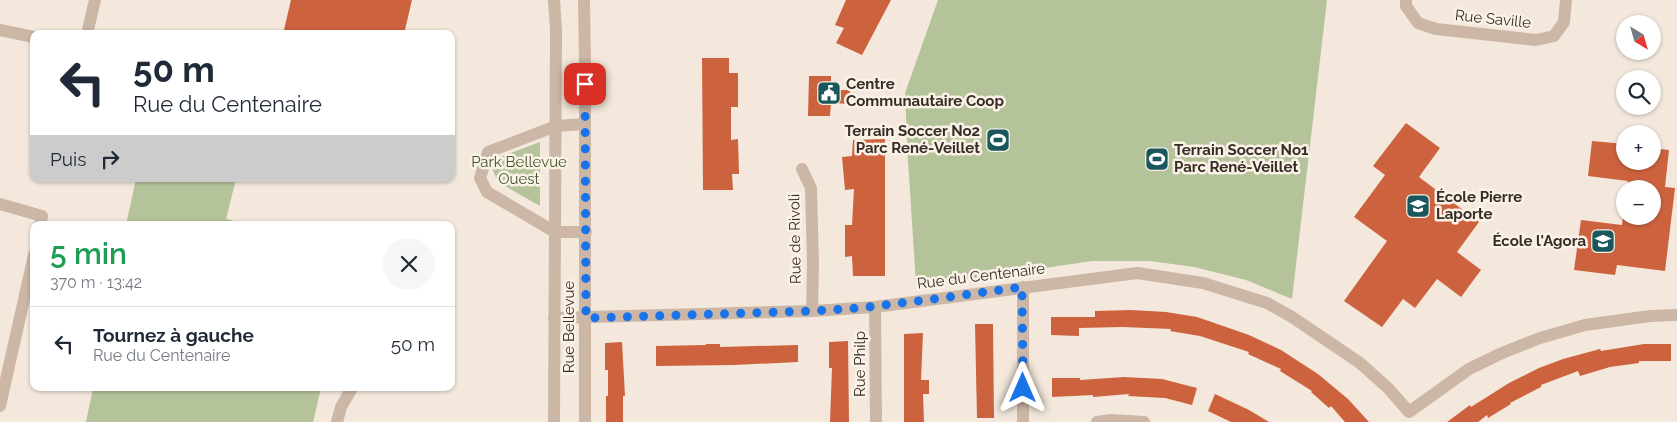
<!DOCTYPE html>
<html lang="fr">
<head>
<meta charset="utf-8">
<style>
  body { margin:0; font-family:Raleway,sans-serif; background:#f6f6f7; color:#1f2937; height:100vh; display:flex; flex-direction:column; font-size:19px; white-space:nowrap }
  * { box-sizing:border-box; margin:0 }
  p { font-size:16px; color:#747a83 }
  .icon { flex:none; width:28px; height:28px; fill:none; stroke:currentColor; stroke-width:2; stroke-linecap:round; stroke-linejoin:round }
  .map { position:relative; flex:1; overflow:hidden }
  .panel { position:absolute; left:30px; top:221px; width:425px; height:170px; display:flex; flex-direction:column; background:#fff; border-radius:10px; box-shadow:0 1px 4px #0004 }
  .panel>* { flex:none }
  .hud { position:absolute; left:30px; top:30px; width:425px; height:152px; border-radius:10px; box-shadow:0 1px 4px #0004; background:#fff; color:#1f2937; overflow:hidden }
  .needle { width:32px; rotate:143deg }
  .controls { position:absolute; left:1616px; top:15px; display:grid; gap:10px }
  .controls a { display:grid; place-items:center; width:45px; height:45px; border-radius:50%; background:#fff; box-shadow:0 1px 4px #0004; font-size:25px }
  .pin { position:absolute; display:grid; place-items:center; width:42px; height:42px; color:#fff; margin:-21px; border-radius:10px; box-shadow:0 2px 8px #0006 }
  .me { position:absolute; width:55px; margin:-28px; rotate:0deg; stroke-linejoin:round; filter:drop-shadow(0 0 4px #0008) }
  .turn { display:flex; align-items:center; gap:18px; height:105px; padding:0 20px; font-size:22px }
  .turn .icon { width:65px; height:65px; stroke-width:2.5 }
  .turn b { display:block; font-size:35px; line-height:42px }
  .then { display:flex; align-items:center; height:48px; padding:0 20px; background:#0003; gap:10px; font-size:19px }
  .round { display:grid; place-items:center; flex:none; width:52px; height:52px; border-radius:26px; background:#f6f6f7 }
  .head { display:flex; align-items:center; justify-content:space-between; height:85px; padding:0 20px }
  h1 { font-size:30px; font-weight:600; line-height:38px; color:#1e9e55 }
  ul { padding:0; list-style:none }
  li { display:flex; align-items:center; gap:15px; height:75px; padding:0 20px; border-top:1px solid #e0e1e3 }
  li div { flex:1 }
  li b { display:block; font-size:19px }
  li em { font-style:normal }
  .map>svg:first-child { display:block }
  .green { fill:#b5c39a }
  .building { fill:#cd623f }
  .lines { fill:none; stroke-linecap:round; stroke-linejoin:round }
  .minor { stroke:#ccb7a6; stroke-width:12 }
  .tertiary { stroke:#ccb7a6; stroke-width:12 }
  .route { stroke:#1a73e8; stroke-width:9; stroke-dasharray:0 16.2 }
  .labels { text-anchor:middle; stroke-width:5; stroke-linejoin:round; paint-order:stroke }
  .street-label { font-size:15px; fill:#382c27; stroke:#faf2e7 }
  .poi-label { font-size:15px; font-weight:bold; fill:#382c27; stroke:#faf2e7; text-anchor:start }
  .park-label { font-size:15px; fill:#46572a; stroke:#faf2e7 }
</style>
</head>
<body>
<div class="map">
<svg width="1677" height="422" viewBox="0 0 1677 422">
  <rect width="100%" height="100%" fill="#f3e8db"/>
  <g class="green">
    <polygon points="938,0 1327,0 1292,299 1246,280 1194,267 1150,261 1092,261 943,283 916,285 908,160 905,93"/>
    <polygon points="540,142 540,206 498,182 492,168 500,157"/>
    <polygon points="136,179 236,179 226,219 251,225 126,225"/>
    <polygon points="93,388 321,388 313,422 86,422"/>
  </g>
  <g class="building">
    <polygon points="291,0 412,0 404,34 283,34"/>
    <polygon points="846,0 891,0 862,55 836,43 844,28 835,25"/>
    <polygon points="702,58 729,58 729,73 738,73 738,107 731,107 731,140 738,139 739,174 732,174 733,190 703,190"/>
    <polygon points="809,76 831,76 831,90 850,90 850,104 831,103 830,116 808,116"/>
    <polygon points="1406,123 1440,148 1419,177 1479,222 1457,252 1481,270 1461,297 1437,279 1415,308 1403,299 1382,327 1344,301 1387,241 1354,217 1385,175 1373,166"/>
    <polygon points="885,139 885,276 853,276 852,256 845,257 845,225 852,225 854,189 845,190 842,157 852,156 853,140"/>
    <polygon points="1592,141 1625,144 1625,161 1652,161 1652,148 1669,150 1665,187 1675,188 1665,271 1617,265 1615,275 1574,270 1581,220 1622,225 1623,216 1652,216 1652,189 1627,189 1628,181 1588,176"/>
    <polygon points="1131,310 1166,312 1197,317 1249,335 1281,350 1318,374 1348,399 1369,422 1345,422 1331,406 1329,408 1311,392 1312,391 1280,371 1281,369 1248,354 1249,352 1200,336 1170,331 1171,329 1123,327 1079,328 1079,336 1051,335 1051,317 1095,317 1095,311"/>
    <polygon points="975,324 993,324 994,418 977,418"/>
    <polygon points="923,333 921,380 929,380 929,394 923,394 924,422 904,422 904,334"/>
    <polygon points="848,341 849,422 830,422 832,368 829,368 829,342"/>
    <polygon points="622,342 625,396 623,396 623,422 606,422 606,396 608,396 608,370 605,370 605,343"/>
    <polygon points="706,344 720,344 720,347 798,345 798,362 734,365 656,366 656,346 706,345"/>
    <polygon points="1644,344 1671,344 1671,361 1639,361 1639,363 1610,367 1580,376 1578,371 1541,385 1541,387 1510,403 1511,404 1488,418 1487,415 1478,422 1447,422 1470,405 1471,407 1509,383 1539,368 1563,359 1600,349 1601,351"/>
    <polygon points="1124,377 1162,379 1197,388 1192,405 1165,398 1128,396 1129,394 1093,397 1093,395 1052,397 1052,378 1080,378 1080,380"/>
    <polygon points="1215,394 1249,410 1269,422 1231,422 1208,411"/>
  </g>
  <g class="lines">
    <g class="minor">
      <polyline points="1406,0 1406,6 1418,23 1436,29 1536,40 1554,36 1564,22 1566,0"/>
      <polyline points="0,30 34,37"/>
      <polyline points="87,34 95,0"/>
      <polyline points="585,124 556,126 488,152 480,178 487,192 555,232 586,232"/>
      <polyline points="802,169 811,188 813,264 812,311"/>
      <polyline points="0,204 42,216 40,225"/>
      <polyline points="1023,287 1023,422"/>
      <polyline points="875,307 876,422"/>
      <polyline points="554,318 812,311 875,307 1137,273 1203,283 1267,303 1292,317 1360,363 1388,388 1409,412 1469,369 1502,353 1540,338 1585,325 1650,316 1677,315"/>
      <polyline points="0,406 34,255"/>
      <polyline points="337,422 341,407 352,388"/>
      <polyline points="1097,422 1111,420 1144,422"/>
    </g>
    <g class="tertiary">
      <polyline points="584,0 585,65 585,422"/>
      <polyline points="554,422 556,30 554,0"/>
    </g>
  </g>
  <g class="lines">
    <polyline class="route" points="585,84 586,318 812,311 860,308 942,298 1022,287 1023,388"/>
  </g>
  <defs>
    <g id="civic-square" transform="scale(1.25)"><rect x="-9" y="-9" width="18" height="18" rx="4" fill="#1a575c" stroke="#faf2e7"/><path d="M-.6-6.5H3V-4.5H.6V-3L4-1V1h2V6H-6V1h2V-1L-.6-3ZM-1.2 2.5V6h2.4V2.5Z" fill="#fff"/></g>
    <g id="stadium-square" transform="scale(1.25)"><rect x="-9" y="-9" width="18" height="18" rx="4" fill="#1a575c" stroke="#faf2e7"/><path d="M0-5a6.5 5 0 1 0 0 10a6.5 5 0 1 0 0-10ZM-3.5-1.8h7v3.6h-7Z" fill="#fff"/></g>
    <g id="school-square" transform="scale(1.25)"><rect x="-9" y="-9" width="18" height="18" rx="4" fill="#1a575c" stroke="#faf2e7"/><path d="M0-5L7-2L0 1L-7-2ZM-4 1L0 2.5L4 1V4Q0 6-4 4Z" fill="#fff"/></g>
  </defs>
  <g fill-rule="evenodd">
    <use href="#civic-square" x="829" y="93"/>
    <use href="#stadium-square" x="998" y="140"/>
    <use href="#stadium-square" x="1157" y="159"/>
    <use href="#school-square" x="1418" y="206"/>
    <use href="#school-square" x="1603" y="241"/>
  </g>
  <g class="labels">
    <g class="street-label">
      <text transform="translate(1493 19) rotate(6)" y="5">Rue Saville</text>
      <text transform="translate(795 239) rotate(-91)" y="5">Rue de Rivoli</text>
      <text transform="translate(981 276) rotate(-7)" y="5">Rue du Centenaire</text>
      <text transform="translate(569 327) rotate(-90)" y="5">Rue Bellevue</text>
      <text transform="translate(860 364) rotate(-90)" y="5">Rue Philp</text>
    </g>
    <g class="poi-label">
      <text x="846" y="89">Centre<tspan x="846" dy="17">Communautaire Coop</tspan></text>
      <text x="980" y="136" text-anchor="end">Terrain Soccer No2<tspan x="980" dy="17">Parc René-Veillet</tspan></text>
      <text x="1174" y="155">Terrain Soccer No1<tspan x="1174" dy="17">Parc René-Veillet</tspan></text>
      <text x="1436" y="202">École Pierre<tspan x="1436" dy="17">Laporte</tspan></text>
      <text x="1586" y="246" text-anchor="end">École l'Agora</text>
    </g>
    <g class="park-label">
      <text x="519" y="167">Park Bellevue<tspan x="519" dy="17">Ouest</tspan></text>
    </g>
  </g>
</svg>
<div class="controls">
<a><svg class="needle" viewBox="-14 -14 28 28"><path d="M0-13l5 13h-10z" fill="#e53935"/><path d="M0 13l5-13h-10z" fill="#747a83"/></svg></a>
<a><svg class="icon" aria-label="search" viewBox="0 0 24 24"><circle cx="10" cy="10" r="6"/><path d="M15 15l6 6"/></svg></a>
<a>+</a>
<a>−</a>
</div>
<div class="pin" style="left:585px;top:84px;background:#d93025"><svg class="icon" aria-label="arrive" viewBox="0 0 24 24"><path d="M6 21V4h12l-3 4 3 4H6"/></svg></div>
<svg class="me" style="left:1023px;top:388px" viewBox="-20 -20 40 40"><path d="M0-17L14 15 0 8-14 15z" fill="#1a73e8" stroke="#fff" stroke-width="4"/></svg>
<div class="hud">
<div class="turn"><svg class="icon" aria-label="left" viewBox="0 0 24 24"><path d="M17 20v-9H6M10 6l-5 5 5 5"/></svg><div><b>50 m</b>Rue du Centenaire</div></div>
<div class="then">Puis<svg class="icon" aria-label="right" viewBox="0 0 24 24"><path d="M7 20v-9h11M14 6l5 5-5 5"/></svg></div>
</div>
<section class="panel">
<div class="head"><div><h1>5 min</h1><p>370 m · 13:42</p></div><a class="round"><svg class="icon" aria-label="close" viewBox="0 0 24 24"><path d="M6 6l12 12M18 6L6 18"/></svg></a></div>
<ul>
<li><svg class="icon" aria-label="left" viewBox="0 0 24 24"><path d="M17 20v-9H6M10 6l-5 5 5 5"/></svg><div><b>Tournez à gauche</b><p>Rue du Centenaire</p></div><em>50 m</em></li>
</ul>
</section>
</div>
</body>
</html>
